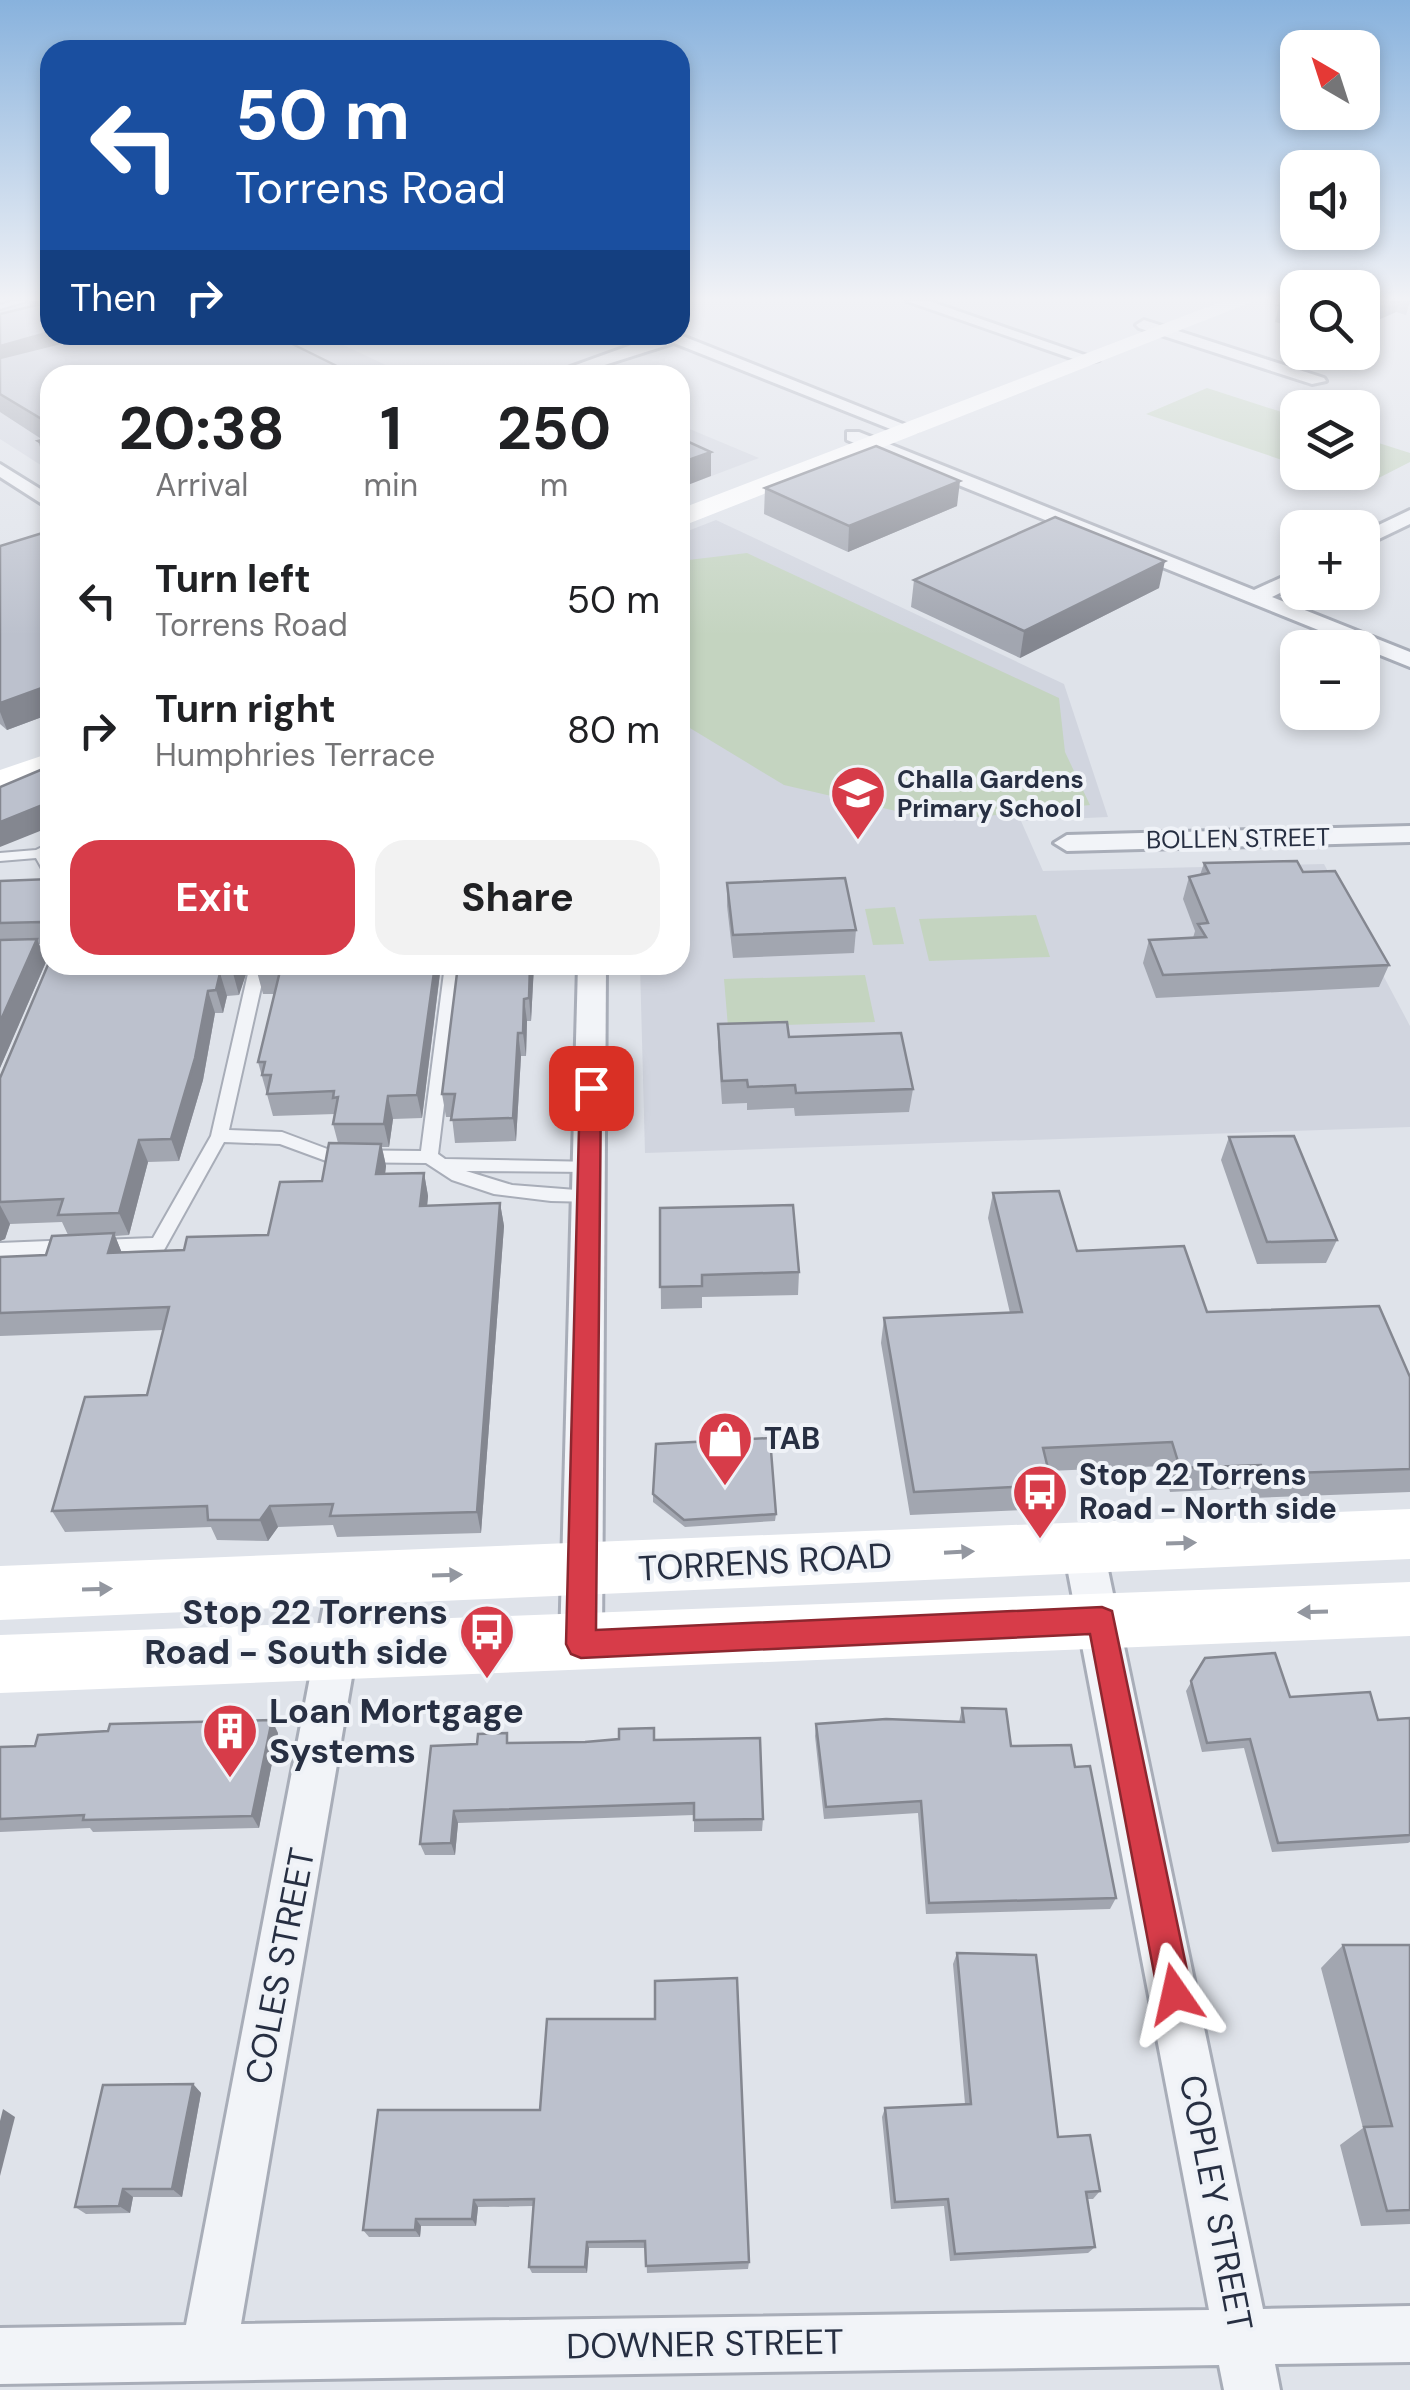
<!DOCTYPE html>
<html lang="en">
<head>
<meta charset="utf-8">
<style>
  body { margin:0; font-family:"DM Sans",sans-serif; background:#f2f2f2; color:#202124; height:100vh; display:flex; flex-direction:column; font-size:38px; white-space:nowrap }
  * { box-sizing:border-box; margin:0 }
  p { font-size:32px; color:#757577 }
  .icon { flex:none; width:55px; height:55px; fill:none; stroke:currentColor; stroke-width:2; stroke-linecap:round; stroke-linejoin:round }
  .map { position:relative; flex:1; overflow:hidden }
  .drawer { position:absolute; left:40px; top:365px; width:650px; height:610px; display:flex; flex-direction:column; background:#fff; border-radius:30px; box-shadow:0 5px 15px #0003 }
  .drawer>* { flex:none }
  .top-card { position:absolute; left:40px; top:40px; width:650px; height:305px; border-radius:30px; box-shadow:0 5px 15px #0003; background:#1a4fa0; color:#fff; overflow:hidden }
  .needle { width:65px; rotate:321deg }
  .tools { position:absolute; left:1280px; top:30px; display:grid; gap:20px }
  .tools a { display:grid; place-items:center; width:100px; height:100px; border-radius:20px; background:#fff; box-shadow:0 5px 15px #0003; font-size:50px }
  .pin { position:absolute; display:grid; place-items:center; width:85px; height:85px; color:#fff; margin:-42px; border-radius:20px; box-shadow:0 5px 15px #0006 }
  .me { position:absolute; width:110px; margin:-55px; rotate:349deg; stroke-linejoin:round; filter:drop-shadow(0 0 8px #0008) }
  .turn { display:flex; align-items:center; gap:35px; height:210px; padding:0 30px; font-size:45px }
  .turn .icon { width:130px; height:130px; stroke-width:2.5 }
  .turn b { display:block; font-size:70px; line-height:85px }
  .then { display:flex; align-items:center; height:95px; padding:0 30px; background:#0003; gap:20px; font-size:38px }
  .eta { display:flex; justify-content:space-evenly; align-items:center; height:170px; text-align:center }
  .eta b { font-size:60px; font-weight:700; line-height:70px }
  .primary-button { display:flex; gap:20px; margin-top:auto; padding:20px 30px }
  .primary-button a { flex:1; height:115px; border-radius:30px; background:#d73c49; color:#fff; font-size:40px; font-weight:700; line-height:115px; text-align:center }
  .primary-button a+a { background:#f2f2f2; color:#202124 }
  ul { padding:0; list-style:none }
  li { display:flex; align-items:center; gap:30px; height:130px; padding:0 30px }
  li div { flex:1 }
  li b { display:block; font-size:38px }
  li em { font-style:normal }
  .map>svg:first-child { display:block }
  .built { fill:#d1d5df }
  .green { fill:#c4d4c0 }
  .lines { fill:none; stroke-linecap:round; stroke-linejoin:round }
  .service-casing { stroke:#a8adb8; stroke-width:4 }
  .minor-casing { stroke:#a8adb8; stroke-width:6 }
  .service { fill:#f2f4f8; fill-rule:evenodd }
  .minor { fill:#f2f4f8; fill-rule:evenodd }
  .secondary { fill:#fff; fill-rule:evenodd }
  .wall { fill:#a2a6b0 }
  .shaded-wall { fill:#848790 }
  .building { fill:#bcc1cd; stroke:#848790; stroke-width:2.5 }
  .oneway { fill:#9397a0 }
  .route { fill:#d73c49; stroke:#8c272f; stroke-width:2.5 }
  .labels { text-anchor:middle; stroke-width:8; stroke-linejoin:round; paint-order:stroke }
  .far-poi-label { font-size:25px; font-weight:bold; fill:#272f42; stroke:#eff2f7; text-anchor:start }
  .far-street-label { font-size:25px; fill:#272f42; stroke:#eff2f7 }
  .poi-label { font-size:30px; font-weight:bold; fill:#272f42; stroke:#eff2f7; text-anchor:start }
  .near-street-label { font-size:35px; fill:#272f42; stroke:#eff2f7 }
  .near-poi-label { font-size:35px; font-weight:bold; fill:#272f42; stroke:#eff2f7; text-anchor:end }
</style>
</head>
<body>
<div class="map">
<svg width="1410" height="2390" viewBox="0 0 1410 2390">
  <rect width="100%" height="100%" fill="#dfe3ea"/>
  <g class="built">
    <polygon points="0,301 50,301 50,335 322,335 407,375 50,375 50,471 0,439"/>
    <polygon points="680,425 759,458 680,488"/>
    <polygon points="716,520 1064,684 1108,817 1021,821 1043,871 1324,864 1410,1026 1410,1127 645,1153 640,965 680,965 680,880 689,879 680,769 680,534"/>
  </g>
  <g class="green">
    <polygon points="1207,388 1297,417 1297,465 1146,414"/>
    <polygon points="1363,438 1410,453 1410,462 1361,487 1318,473 1362,472"/>
    <polygon points="747,553 1059,698 1065,752 1090,805 939,821 784,785 680,722 680,561"/>
    <polygon points="895,907 904,944 873,945 865,909"/>
    <polygon points="1036,915 1050,957 929,961 919,919"/>
    <polygon points="865,975 875,1022 728,1027 724,979"/>
  </g>
  <g class="lines">
    <g class="service-casing">
      <g id="service">
        <polygon points="13,301 27,301 0,309 0,305"/>
        <polygon points="50,843 48,855 50,875 45,874 36,858 0,861 0,853 36,850"/>
        <polygon points="50,948 50,958 0,959 0,949"/>
        <polygon points="250,965 266,965 229,1130 282,1132 330,1150 421,1151 445,965 461,965 438,1154 445,1159 596,1162 599,1166 590,1172 466,1171 512,1185 589,1191 598,1197 595,1202 551,1201 494,1194 452,1180 426,1163 329,1162 280,1144 224,1142 164,1250 93,1252 90,1247 93,1242 99,1240 153,1238 211,1136"/>
        <polygon points="73,1240 79,1242 82,1247 79,1252 73,1254 0,1257 0,1243"/>
      </g>
    </g>
    <g class="minor-casing">
      <g id="minor">
        <polygon points="907,301 929,301 1099,360 1085,363"/>
        <polygon points="1144,320 1324,378 1326,381 1312,384 1139,328 1136,325"/>
        <polygon points="659,335 680,335 918,430 903,434 674,343 573,375 548,375"/>
        <polygon points="847,432 859,432 1254,590 1298,570 1298,584 1272,597 1410,652 1410,667 847,440"/>
        <polygon points="0,464 50,495 50,509 0,477"/>
        <polygon points="1410,510 1410,524 1362,547 1362,533"/>
        <polygon points="1410,826 1410,842 1067,851 1054,843 1067,835"/>
        <polygon points="578,965 606,965 602,1644 596,1658 581,1663 566,1658 560,1644"/>
        <polygon points="1083,1528 1097,1534 1103,1546 1263,2309 1410,2306 1410,2362 1275,2364 1280,2390 1224,2390 1219,2365 0,2384 0,2328 186,2325 329,1578 335,1565 349,1560 363,1565 369,1578 241,2324 1209,2310 1063,1546 1069,1534"/>
      </g>
    </g>
    <use href="#service" class="service"/>
    <use href="#minor" class="minor"/>
    <g class="secondary">
      <polygon points="1223,301 1254,301 680,527 680,509"/>
      <polygon points="50,753 50,775 0,794 0,770"/>
      <polygon points="1410,1509 1410,1559 0,1620 0,1566"/>
      <polygon points="1410,1582 1410,1636 0,1693 0,1635"/>
    </g>
  </g>
  <g class="wall">
    <polygon points="23,301 50,301 50,468 46,465 38,441 43,440 0,412 0,314 32,306"/>
    <polygon points="1298,301 1298,328 1275,322 1279,305"/>
    <polygon points="1362,301 1410,301 1406,315 1396,312 1371,323 1362,320"/>
    <polygon points="765,488 957,506 848,552 764,514"/>
    <polygon points="50,532 50,714 7,730 0,724 0,546"/>
    <polygon points="914,580 1159,588 1020,658 911,607"/>
    <polygon points="1204,863 1303,872 1389,965 1379,987 1156,998 1143,963 1149,940 1193,938 1195,931 1183,899 1189,877 1200,875"/>
    <polygon points="50,879 50,952 47,944 39,944 46,962 0,1068 0,881"/>
    <polygon points="727,883 856,930 854,953 733,958 727,906"/>
    <polygon points="50,960 249,965 239,995 227,996 223,1013 215,1013 203,1080 179,1161 148,1162 129,1235 115,1236 122,1253 184,1250 268,1235 322,1181 338,1143 333,1124 335,1114 273,1116 258,1062 275,994 263,994 257,972 258,965 441,965 422,1118 393,1119 389,1147 382,1147 386,1166 385,1174 424,1173 428,1196 427,1206 500,1203 504,1226 481,1533 337,1537 333,1525 278,1527 268,1541 217,1540 211,1527 65,1532 52,1511 147,1395 163,1330 0,1336 0,1257 46,1255 68,1235 62,1222 10,1224 5,1239 0,1241 0,1078"/>
    <polygon points="534,965 531,1021 527,1021 526,1056 521,1056 516,1141 455,1143 452,1117 446,1117 442,1094"/>
    <polygon points="718,1024 789,1037 913,1089 909,1112 795,1116 794,1108 747,1110 747,1103 722,1104 718,1047"/>
    <polygon points="1229,1137 1337,1240 1326,1263 1257,1264 1221,1160"/>
    <polygon points="993,1193 1077,1251 1207,1312 1410,1377 1410,1492 1253,1498 1250,1488 1170,1492 1163,1466 1049,1471 1052,1485 1045,1509 910,1515 881,1343 884,1318 1010,1313 988,1218"/>
    <polygon points="660,1208 799,1272 798,1295 702,1297 702,1308 661,1309"/>
    <polygon points="653,1494 776,1514 775,1521 685,1527 653,1502"/>
    <polygon points="1205,1658 1290,1697 1378,1720 1410,1718 1410,1842 1408,1843 1272,1852 1244,1748 1202,1752 1186,1691"/>
    <polygon points="962,1708 1011,1746 1075,1767 1116,1898 1110,1909 926,1914 918,1813 824,1819 815,1736 816,1724 959,1722"/>
    <polygon points="278,1733 259,1828 93,1832 90,1828 0,1832 0,1747"/>
    <polygon points="655,1740 763,1819 762,1831 694,1832 694,1815 458,1823 455,1855 425,1855 420,1844 510,1743"/>
    <polygon points="1343,1945 1410,1945 1410,2224 1361,2226 1340,2145 1363,2128 1321,1968"/>
    <polygon points="957,1953 1058,2137 1100,2191 1093,2199 1087,2199 1095,2247 1088,2253 950,2261 944,2206 891,2209 882,2117 885,2108 965,2104 953,1964"/>
    <polygon points="193,2084 201,2093 182,2197 133,2197 130,2213 86,2214 75,2207"/>
    <polygon points="378,2110 749,2262 748,2269 647,2273 646,2248 589,2248 587,2273 532,2273 529,2267 533,2206 478,2207 476,2226 421,2226 420,2237 369,2237 363,2230"/>
  </g>
  <g class="shaded-wall">
    <polygon points="32,301 50,301 36,316"/>
    <polygon points="1388,301 1400,301 1396,312 1371,323 1376,306"/>
    <polygon points="1367,304 1363,320 1362,306"/>
    <polygon points="50,332 50,335 123,335 0,370 0,346"/>
    <polygon points="711,452 711,476 680,488 680,463"/>
    <polygon points="960,481 957,506 848,552 849,526"/>
    <polygon points="1165,561 1159,588 1020,658 1024,631"/>
    <polygon points="50,685 50,714 7,730 0,712 0,703"/>
    <polygon points="50,802 50,827 0,847 0,822"/>
    <polygon points="37,939 46,962 0,1068 0,1022"/>
    <polygon points="235,965 249,965 239,995 233,973"/>
    <polygon points="435,965 441,965 422,1118 417,1095"/>
    <polygon points="530,965 534,965 531,1021 529,998"/>
    <polygon points="220,973 227,996 223,1013 216,990"/>
    <polygon points="208,991 215,1013 203,1080 179,1161 171,1139"/>
    <polygon points="524,999 527,1021 526,1056 523,1033"/>
    <polygon points="518,1033 521,1056 516,1141 513,1118"/>
    <polygon points="388,1096 393,1119 389,1147 384,1124"/>
    <polygon points="139,1140 148,1162 129,1235 119,1213"/>
    <polygon points="381,1144 386,1166 382,1197 376,1174"/>
    <polygon points="424,1173 428,1196 425,1228 420,1206"/>
    <polygon points="500,1203 504,1226 481,1533 477,1512"/>
    <polygon points="0,1205 10,1224 5,1239 0,1241"/>
    <polygon points="114,1233 123,1256 108,1253"/>
    <polygon points="270,1506 278,1527 268,1541 260,1520"/>
    <polygon points="272,1720 278,1733 259,1828 252,1816"/>
    <polygon points="454,1811 458,1823 455,1855 451,1843"/>
    <polygon points="193,2084 201,2093 182,2197 172,2189"/>
    <polygon points="3,2109 15,2117 0,2176 0,2121"/>
    <polygon points="123,2189 133,2197 130,2213 119,2206"/>
    <polygon points="474,2200 478,2207 476,2226 472,2219"/>
    <polygon points="416,2219 421,2226 420,2237 415,2230"/>
    <polygon points="587,2242 589,2248 587,2273 585,2267"/>
  </g>
  <g class="building">
    <polygon points="45,301 50,301 50,332 0,346 0,314 45,303"/>
    <polygon points="1289,301 1298,301 1298,310 1279,305"/>
    <polygon points="1362,301 1388,301 1376,306 1367,304 1362,306"/>
    <polygon points="92,335 274,335 355,375 50,375 50,424 0,394 0,358"/>
    <polygon points="50,438 50,448 38,441"/>
    <polygon points="680,438 711,452 680,463"/>
    <polygon points="876,446 960,481 849,526 765,488"/>
    <polygon points="1055,517 1165,561 1024,631 914,580"/>
    <polygon points="49,531 50,685 0,703 0,546"/>
    <polygon points="50,766 50,802 0,822 0,787"/>
    <polygon points="1297,861 1303,872 1335,871 1389,965 1163,975 1149,940 1206,937 1198,924 1208,923 1189,877 1209,873 1204,863"/>
    <polygon points="845,878 856,930 733,935 727,883"/>
    <polygon points="50,879 50,941 45,939 41,922 0,923 0,881"/>
    <polygon points="37,939 0,1022 0,940"/>
    <polygon points="50,960 50,965 235,965 233,973 220,973 216,990 208,991 195,1058 171,1139 139,1140 119,1213 58,1215 63,1199 0,1202 0,1078"/>
    <polygon points="258,965 435,965 417,1095 388,1096 384,1124 333,1124 338,1097 333,1098 334,1091 267,1094 271,1075 262,1075 265,1062 258,1062 280,971 257,972"/>
    <polygon points="458,965 530,965 529,998 524,999 523,1033 518,1033 513,1118 451,1120 455,1094 442,1094"/>
    <polygon points="787,1022 789,1037 901,1033 913,1089 796,1093 795,1085 748,1087 747,1080 722,1081 718,1024"/>
    <polygon points="1294,1136 1337,1240 1267,1242 1229,1137"/>
    <polygon points="329,1143 381,1144 376,1174 424,1173 420,1206 500,1203 477,1512 330,1516 333,1504 270,1506 260,1520 208,1520 207,1506 52,1511 85,1397 147,1395 169,1307 0,1313 0,1257 46,1255 52,1236 114,1233 108,1253 184,1250 187,1237 268,1235 280,1182 322,1181"/>
    <polygon points="1059,1191 1077,1251 1184,1246 1207,1312 1379,1306 1410,1377 1410,1469 1264,1474 1261,1465 1180,1468 1172,1442 1043,1448 1052,1485 914,1492 884,1318 1022,1312 993,1193"/>
    <polygon points="793,1205 799,1272 702,1275 702,1286 660,1287 660,1208"/>
    <polygon points="770,1438 776,1514 684,1520 653,1494 656,1444"/>
    <polygon points="1275,1653 1290,1697 1370,1692 1378,1720 1410,1718 1410,1835 1278,1843 1250,1739 1207,1743 1191,1681 1205,1658"/>
    <polygon points="962,1708 1006,1709 1011,1746 1071,1745 1075,1767 1090,1766 1116,1898 929,1903 921,1801 826,1807 816,1724 886,1719 964,1722"/>
    <polygon points="272,1720 252,1816 83,1820 84,1815 0,1819 0,1747 35,1746 38,1735 108,1731 110,1724"/>
    <polygon points="654,1728 654,1740 760,1738 763,1819 694,1820 694,1803 454,1811 451,1843 420,1844 431,1746 477,1744 478,1734 507,1733 507,1743 585,1742 619,1739 619,1729"/>
    <polygon points="1343,1945 1410,1945 1410,2210 1387,2211 1364,2127 1392,2126"/>
    <polygon points="957,1953 1036,1955 1058,2137 1090,2135 1100,2191 1086,2192 1095,2247 955,2254 948,2199 895,2202 885,2108 971,2104"/>
    <polygon points="737,1978 749,2262 646,2266 645,2241 587,2242 585,2267 529,2267 534,2199 474,2200 472,2219 416,2219 415,2230 363,2230 378,2110 540,2110 547,2019 655,2019 655,1981"/>
    <polygon points="193,2084 172,2189 123,2189 119,2206 75,2207 103,2085"/>
  </g>
  <defs><path id="oneway-solid" d="M-6-.8H1V-3.2L6.5 0L1 3.2V.8H-6Z" transform="scale(2.5)"/></defs>
  <g class="oneway">
    <use href="#oneway-solid" transform="translate(1181 1543) rotate(-2)"/>
    <use href="#oneway-solid" transform="translate(959 1552) rotate(-3)"/>
    <use href="#oneway-solid" transform="translate(447 1575) rotate(-2)"/>
    <use href="#oneway-solid" transform="translate(97 1589) rotate(-2)"/>
    <use href="#oneway-solid" transform="translate(1313 1612) rotate(178)"/>
  </g>
  <linearGradient id="sky" x2="0" y2="1"><stop stop-color="#88b2dd"/><stop offset="0.47" stop-color="#f1f2f6"/><stop offset="1" stop-color="#f1f2f6" stop-opacity="0"/></linearGradient>
  <rect width="1410" height="636" fill="url(#sky)"/>
  <polygon class="route" points="591,1080 601,1088 596,1630 1102,1607 1112,1611 1192,1994 1187,2006 1175,2011 1163,2006 1158,1994 1090,1634 581,1658 571,1654 566,1644 580,1088"/>
  <defs>
    <g id="school-pin" transform="scale(2.875)"><path d="M0 17L-7.5 6A9.5 9.5 0 1 1 7.5 6Z" fill="#d73c49" stroke="#eff2f7"/><path d="M0-5L7-2L0 1L-7-2ZM-4 1L0 2.5L4 1V4Q0 6-4 4Z" fill="#fff"/></g>
    <g id="shop-pin" transform="scale(2.875)"><path d="M0 17L-7.5 6A9.5 9.5 0 1 1 7.5 6Z" fill="#d73c49" stroke="#eff2f7"/><path d="M-5-2.5h2.3a2.7 3.5 0 0 1 5.4 0H5L5.5 6h-11ZM-1.5-2.5h3a1.5 2.3 0 0 0-3 0Z" fill="#fff"/></g>
    <g id="bus-pin" transform="scale(2.875)"><path d="M0 17L-7.5 6A9.5 9.5 0 1 1 7.5 6Z" fill="#d73c49" stroke="#eff2f7"/><path d="M-5-6H5V4H4V6H2V4H-2V6H-4V4H-5ZM-3.5-4V0h7V-4ZM-3.5 1.2v1.5H-2V1.2ZM2 1.2v1.5H3.5V1.2Z" fill="#fff"/></g>
    <g id="building-pin" transform="scale(2.875)"><path d="M0 17L-7.5 6A9.5 9.5 0 1 1 7.5 6Z" fill="#d73c49" stroke="#eff2f7"/><path d="M-4-6H4V6H1V3H-1V6H-4ZM-2.5-4.3h1.7v1.8h-1.7ZM.8-4.3h1.7v1.8H.8ZM-2.5-1h1.7V.8h-1.7ZM.8-1h1.7V.8H.8Z" fill="#fff"/></g>
  </defs>
  <g fill-rule="evenodd">
    <use href="#school-pin" x="858" y="793"/>
    <use href="#shop-pin" x="725" y="1439"/>
    <use href="#bus-pin" x="1040" y="1492"/>
    <use href="#bus-pin" x="487" y="1632"/>
    <use href="#building-pin" x="230" y="1731"/>
  </g>
  <g class="labels">
    <g class="far-poi-label">
      <text x="897" y="788">Challa Gardens<tspan x="897" dy="29">Primary School</tspan></text>
    </g>
    <g class="far-street-label">
      <text transform="translate(1238 838) rotate(-1)" y="9">BOLLEN STREET</text>
    </g>
    <g class="poi-label">
      <text x="764" y="1449">TAB</text>
      <text x="1079" y="1485">Stop 22 Torrens<tspan x="1079" dy="34">Road - North side</tspan></text>
    </g>
    <g class="near-street-label">
      <text transform="translate(765 1562) rotate(-3)" y="12">TORRENS ROAD</text>
      <text transform="translate(280 1966) rotate(-79)" y="12">COLES STREET</text>
      <text transform="translate(1216 2203) rotate(79)" y="12">COPLEY STREET</text>
      <text transform="translate(705 2344) rotate(-1)" y="12">DOWNER STREET</text>
    </g>
    <g class="near-poi-label">
      <text x="448" y="1624">Stop 22 Torrens<tspan x="448" dy="40">Road - South side</tspan></text>
      <text x="269" y="1723" text-anchor="start">Loan Mortgage<tspan x="269" dy="40">Systems</tspan></text>
    </g>
  </g>
</svg>
<div class="tools">
<a><svg class="needle" viewBox="-14 -14 28 28"><path d="M0-13l5 13h-10z" fill="#e53935"/><path d="M0 13l5-13h-10z" fill="#757577"/></svg></a>
<a><svg class="icon" aria-label="sound" viewBox="0 0 24 24"><path d="M4 9h4l5-4v14l-5-4H4zM17 9q2 3 0 6"/></svg></a>
<a><svg class="icon" aria-label="search" viewBox="0 0 24 24"><circle cx="10" cy="10" r="6"/><path d="M15 15l6 6"/></svg></a>
<a><svg class="icon" aria-label="layers" viewBox="0 0 24 24"><path d="M12 4l9 5-9 5-9-5zM3 14l9 5 9-5"/></svg></a>
<a>+</a>
<a>−</a>
</div>
<div class="pin" style="left:591px;top:1088px;background:#d93025"><svg class="icon" aria-label="arrive" viewBox="0 0 24 24"><path d="M6 21V4h12l-3 4 3 4H6"/></svg></div>
<svg class="me" style="left:1175px;top:1994px" viewBox="-20 -20 40 40"><path d="M0-17L14 15 0 8-14 15z" fill="#d73c49" stroke="#fff" stroke-width="4"/></svg>
<div class="top-card">
<div class="turn"><svg class="icon" aria-label="left" viewBox="0 0 24 24"><path d="M17 20v-9H6M10 6l-5 5 5 5"/></svg><div><b>50 m</b>Torrens Road</div></div>
<div class="then">Then<svg class="icon" aria-label="right" viewBox="0 0 24 24"><path d="M7 20v-9h11M14 6l5 5-5 5"/></svg></div>
</div>
<section class="drawer">
<div class="eta">
<div><b>20:38</b><p>Arrival</p></div>
<div><b>1</b><p>min</p></div>
<div><b>250</b><p>m</p></div>
</div>
<ul>
<li><svg class="icon" aria-label="left" viewBox="0 0 24 24"><path d="M17 20v-9H6M10 6l-5 5 5 5"/></svg><div><b>Turn left</b><p>Torrens Road</p></div><em>50 m</em></li>
<li><svg class="icon" aria-label="right" viewBox="0 0 24 24"><path d="M7 20v-9h11M14 6l5 5-5 5"/></svg><div><b>Turn right</b><p>Humphries Terrace</p></div><em>80 m</em></li>
</ul>
<div class="primary-button"><a>Exit</a><a>Share</a></div>
</section>
</div>
</body>
</html>
